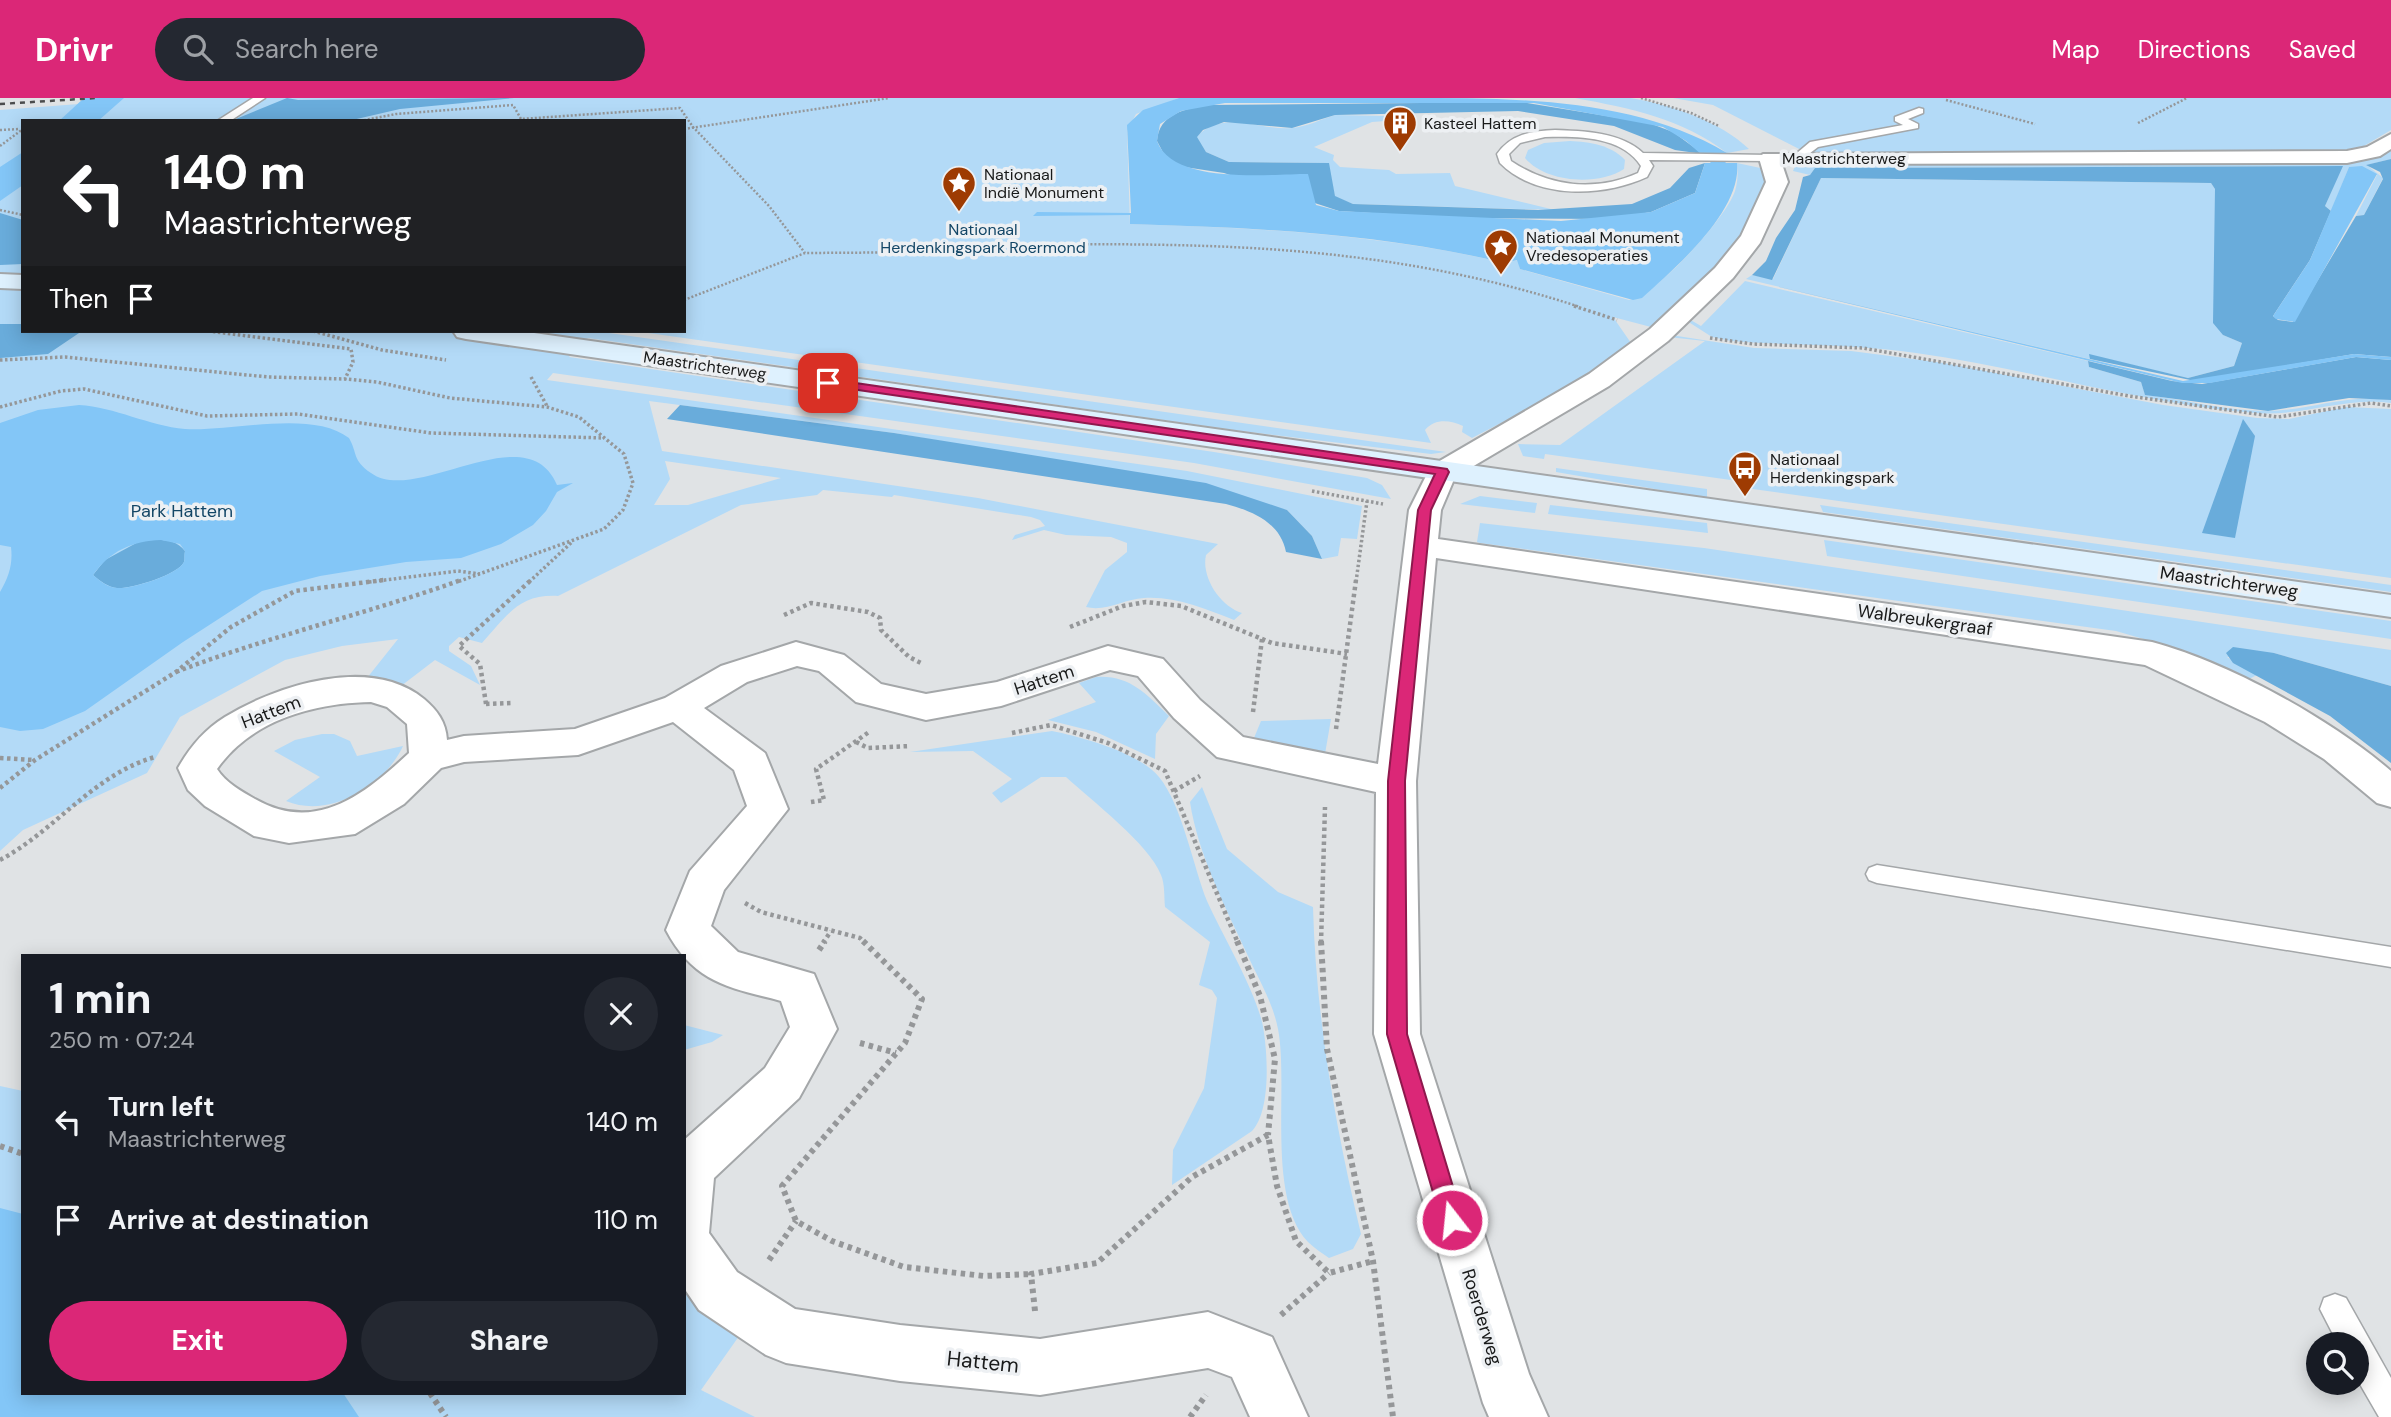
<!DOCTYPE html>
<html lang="en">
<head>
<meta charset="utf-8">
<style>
  body { margin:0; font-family:"DM Sans",sans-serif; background:#242831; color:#f1f3f6; height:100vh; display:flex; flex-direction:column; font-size:26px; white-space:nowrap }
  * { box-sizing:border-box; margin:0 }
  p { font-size:23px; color:#9ea1a6 }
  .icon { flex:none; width:38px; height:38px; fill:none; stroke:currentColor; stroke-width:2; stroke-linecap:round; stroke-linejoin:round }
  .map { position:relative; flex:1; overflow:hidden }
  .side { position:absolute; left:21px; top:856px; width:665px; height:441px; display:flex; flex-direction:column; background:#171b24; border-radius:0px; box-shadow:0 4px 18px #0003 }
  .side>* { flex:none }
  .hud { position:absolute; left:21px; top:21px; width:665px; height:214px; border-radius:0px; box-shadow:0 4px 18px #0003; background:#202124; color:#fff; overflow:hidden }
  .fabs { position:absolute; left:2306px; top:1234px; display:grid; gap:14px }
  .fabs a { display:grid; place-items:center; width:63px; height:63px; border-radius:50%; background:#171b24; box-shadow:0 4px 18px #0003; font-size:35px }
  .pin { position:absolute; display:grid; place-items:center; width:60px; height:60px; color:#fff; margin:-30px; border-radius:14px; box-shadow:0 4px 10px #0006 }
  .me { position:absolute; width:77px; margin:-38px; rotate:344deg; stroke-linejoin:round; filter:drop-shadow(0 0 5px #0008) }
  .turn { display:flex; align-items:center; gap:24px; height:147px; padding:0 28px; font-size:32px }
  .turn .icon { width:91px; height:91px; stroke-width:2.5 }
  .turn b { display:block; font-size:49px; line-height:60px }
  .then { display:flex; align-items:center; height:66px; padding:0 28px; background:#0003; gap:14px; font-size:26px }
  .round { display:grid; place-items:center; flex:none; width:74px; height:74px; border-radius:37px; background:#242831 }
  .overview { display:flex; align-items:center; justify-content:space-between; height:119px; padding:0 28px }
  h1 { font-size:42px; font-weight:800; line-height:52px }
  .action { display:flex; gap:14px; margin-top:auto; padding:14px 28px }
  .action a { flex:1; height:80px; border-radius:42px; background:#db2777; color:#fff; font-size:28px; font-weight:800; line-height:80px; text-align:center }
  .action a+a { background:#242831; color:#f1f3f6 }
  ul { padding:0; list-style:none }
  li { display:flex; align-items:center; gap:21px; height:98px; padding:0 28px }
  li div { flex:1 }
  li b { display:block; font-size:26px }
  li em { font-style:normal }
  header { display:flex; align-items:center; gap:42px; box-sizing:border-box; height:98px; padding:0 35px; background:#db2777; color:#fff }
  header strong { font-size:33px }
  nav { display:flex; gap:38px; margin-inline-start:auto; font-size:24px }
  .search { width:490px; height:63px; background:#242831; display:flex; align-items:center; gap:18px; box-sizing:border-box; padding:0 24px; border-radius:38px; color:#9ea1a6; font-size:26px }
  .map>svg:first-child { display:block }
  .green { fill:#b3daf7; fill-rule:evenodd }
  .forest { fill:#69acdb }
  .water { fill:#83c6f7; fill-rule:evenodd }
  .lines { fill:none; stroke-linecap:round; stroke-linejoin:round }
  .lane-casing { stroke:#a4a7a9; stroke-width:3 }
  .street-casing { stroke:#a4a7a9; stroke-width:4 }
  .secondary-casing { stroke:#a4a7a9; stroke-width:4 }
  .path-far3 { stroke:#959799; stroke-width:2.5; stroke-dasharray:2 2; stroke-linecap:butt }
  .path-far2 { stroke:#959799; stroke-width:3.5; stroke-dasharray:2.5 2.5; stroke-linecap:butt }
  .path-far1 { stroke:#959799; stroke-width:4.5; stroke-dasharray:3.5 3.5; stroke-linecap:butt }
  .path { stroke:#959799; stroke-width:6; stroke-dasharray:4.5 4.5; stroke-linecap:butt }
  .lane { fill:#fff; fill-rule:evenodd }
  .street { fill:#fff; fill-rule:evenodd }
  .secondary { fill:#def1fe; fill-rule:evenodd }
  .rail { stroke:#4b4c4d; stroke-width:2.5; stroke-dasharray:5 5; stroke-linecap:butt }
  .route { fill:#db2777; stroke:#8e194d; stroke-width:2 }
  .labels { text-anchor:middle; stroke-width:7; stroke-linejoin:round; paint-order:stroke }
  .far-poi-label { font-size:16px; fill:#191a1a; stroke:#edf0f3; text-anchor:start }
  .far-street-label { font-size:16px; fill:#191a1a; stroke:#edf0f3 }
  .far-park-label { font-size:16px; fill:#134666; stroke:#edf0f3 }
  .park-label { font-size:18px; fill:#134666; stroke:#edf0f3 }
  .street-label { font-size:18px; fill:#191a1a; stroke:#edf0f3 }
  .near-street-label { font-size:21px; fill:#191a1a; stroke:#edf0f3 }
</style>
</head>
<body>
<header>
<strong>Drivr</strong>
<div class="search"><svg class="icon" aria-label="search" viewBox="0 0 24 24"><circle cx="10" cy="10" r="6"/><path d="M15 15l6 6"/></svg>Search here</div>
<nav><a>Map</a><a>Directions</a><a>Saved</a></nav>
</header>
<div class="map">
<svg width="2391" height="1319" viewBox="0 0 2391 1319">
  <rect width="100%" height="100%" fill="#e0e3e5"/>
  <g class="green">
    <path d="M86 0H1179L1136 16 1127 33 1130 126C1257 130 1381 136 1505 165L1518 162 1520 171 1629 202C1657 197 1726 120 1735 93 1738 83 1738 75 1737 65L1765 71C1773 126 1688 195 1651 229L1613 219 1631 245 1628 248 1553 298 1472 340 1462 334 1463 328C1450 322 1435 320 1425 332L1431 345 634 233H684V23H23V233H595L1446 354 1431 356 1234 332 588 240 569 259 1214 354 1367 380 1382 387 1391 401 1194 365 553 275 547 282 1187 373 1362 408 1357 441 1341 440 1338 458 1322 461 1312 438 1287 412 1109 372 894 335 649 303 662 353 978 400 1218 446 1206 457C1201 479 1220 508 1242 515L1234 522C1206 511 1175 498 1144 500 1124 501 1106 514 1086 509L1105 472 1127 454V445L1111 439 1066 437 1044 432 1012 442 1015 437 1045 428 1040 422 1031 419 894 397 892 399 823 392 817 397 741 407 558 498C518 496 507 518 482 545L459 539 449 548V553L471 568 480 587 435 562 401 588 367 580 398 541 342 548 285 562 180 619 147 675 23 732 0 753V12L79 6ZM665 363 781 380 688 407H654L670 381Z"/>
    <path d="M1575 0C1593 0 1612 0 1630 0 1669 6 1720 23 1749 51L1727 55C1683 21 1630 10 1575 0Z"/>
    <polygon points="1673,0 2391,0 2391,32 2364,48 2341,53 1809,56 1713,7"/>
    <path d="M1335 17 1386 18V23L1372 24 1314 49 1334 57 1333 62 1340 69 1389 72 1396 76 1450 75 1455 88 1555 112 1353 106 1335 99 1328 65 1229 64 1206 54 1196 39C1224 10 1259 33 1292 30 1306 29 1322 21 1335 17Z"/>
    <path d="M1570 43C1590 44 1611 47 1625 62L1624 71C1598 88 1546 85 1525 60L1528 52 1544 45Z"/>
    <polygon points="2391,45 2391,61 2367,67 2383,80 2364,117 2356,118 2377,77 2349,69 2331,113 2325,108 2342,68 1815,70 1810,77 1793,73 1796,66 2319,61"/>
    <polygon points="1821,80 2211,85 2215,91 2223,237 2242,245 2234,268 2188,280 2090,257 2090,261 1746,181 1752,177 1773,181"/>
    <path d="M1745 183 2088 263 2089 269 2141 284 2145 296 2160 299C2195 304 2232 313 2267 313 2312 312 2342 296 2391 302V305C2344 299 2301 319 2255 315 2140 305 2029 271 1916 255 1855 246 1793 248 1731 243L1712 239 1687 223 1689 221 1701 228Z"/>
    <polygon points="1671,237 1754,250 1851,253 1944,265 2163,307 2257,320 2289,321 2346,309 2391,311 2391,480 1738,389 1738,383 1545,356 1544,361 1523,358 1518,346 1560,347 1705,243 1668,239"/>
    <polygon points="1556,370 1707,391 1707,400 1556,374"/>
    <polygon points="1480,398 1537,405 1535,415 1460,406"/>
    <polygon points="1550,407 1707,425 1708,435 1548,416"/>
    <polygon points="1820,407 2391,487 2391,494 1823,414"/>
    <polygon points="1480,425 1704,450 2391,552 2391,588 2274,555 2227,559 2257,577 2247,582 2171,549 2116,533 1480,445 1477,444"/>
    <polygon points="1824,442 2391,523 2391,541 1827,458"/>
    <path d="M1096 579C1130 577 1146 596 1169 618L1156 636 1155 661 1096 634 1048 622 1096 604 1079 585Z"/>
    <polygon points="1331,621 1325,656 1284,650 1254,640 1261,623"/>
    <path d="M1052 633C1082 639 1140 655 1159 679 1182 707 1193 768 1207 803 1223 839 1260 899 1264 935 1268 962 1270 1014 1252 1033L1172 1087 1173 1052 1204 990 1217 900 1212 892 1199 887 1210 844 1165 809C1164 799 1165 786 1161 777 1149 746 1092 703 1066 679H1041L1001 705 992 695 1012 681 973 653 910 654Z"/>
    <path d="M322 636H334L350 643 357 658 403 648C384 689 329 721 286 703L320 679 274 653 295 642Z"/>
    <path d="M1202 689 1227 751 1278 794 1313 809C1316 920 1335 1027 1361 1136L1353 1151 1329 1160C1322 1155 1314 1150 1308 1144 1266 1099 1289 989 1278 931 1273 905 1259 882 1248 858 1226 810 1198 757 1190 704Z"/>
    <polygon points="684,927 688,928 723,937 712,944 684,952"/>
    <polygon points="0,988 23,993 23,1295 684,1295 684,1176 744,1231 701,1292 755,1319 0,1319"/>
  </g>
  <g class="forest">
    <polygon points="287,0 298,2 514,0 400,11 348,23 231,23"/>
    <path d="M1521 4 1649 25 1673 34 1703 56 1675 52 1614 28 1518 13 1335 17 1292 30 1224 24 1203 32 1197 39 1206 54 1229 64 1329 65 1335 98 1353 106 1538 112 1632 106 1670 90 1689 70 1705 65 1695 95 1651 114 1609 121 1454 120 1339 113 1224 75 1178 68 1166 60 1157 43C1159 16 1185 11 1207 7Z"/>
    <polygon points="2391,61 2391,259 2354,256 2195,283 2090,261 2089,256 2188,280 2234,268 2242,245 2223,237 2213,225 2215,91 2211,85 1821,80 1772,182 1752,177 1766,163 1776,140 1795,112 1803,79 1810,77 1815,70 2343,68 2325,108 2331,113 2310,162 2273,218 2278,222 2293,224 2356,118 2364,117 2383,81 2380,74 2366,67"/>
    <polygon points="0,115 23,122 23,166 0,167"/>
    <polygon points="0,226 23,226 23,233 82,233 48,256 0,260"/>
    <polygon points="2356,259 2391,262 2391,302 2349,300 2268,313 2145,297 2141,284 2089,269 2088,263 2172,283 2202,286"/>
    <path d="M680 307 894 335 1206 385 1287 412 1312 438 1322 461 1286 454C1280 424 1252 413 1226 406L667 321Z"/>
    <polygon points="2243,321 2255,338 2235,440 2202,435"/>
    <path d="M140 443C157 442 174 439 185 453 184 457 185 461 184 464 178 477 131 491 117 490 108 489 100 483 93 477L105 462Z"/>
    <polygon points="2233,549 2274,555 2391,588 2391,665 2330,618 2233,565 2226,555"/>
  </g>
  <g class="water">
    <polygon points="84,0 124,0 98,23 59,23"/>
    <path d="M1179 0C1256 0 1332 0 1409 0 1517 0 1635 0 1727 55L1719 56 1726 65H1737C1742 113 1675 170 1642 200L1633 202 1520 171 1517 162 1505 165C1379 135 1260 130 1130 126V117L1033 118 1037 114 1131 115 1127 27 1143 12ZM1225 5H1534L1663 29 1686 43 1711 65H1705L1695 95 1651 114 1561 123 1339 113 1316 107 1308 76C1268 76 1173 87 1157 43L1160 26 1181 13Z"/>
    <polygon points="23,54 23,87 0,103 0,69"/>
    <polygon points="2362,68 2377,76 2295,224 2276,221 2273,218 2310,162 2349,69"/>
    <polygon points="1746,181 2183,283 2354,256 2391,259 2391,262 2356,259 2210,285 2182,285"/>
    <path d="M79 307C115 309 149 328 185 331 230 334 312 311 349 340 358 356 352 362 371 375 416 408 527 315 557 387L573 385 557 394 546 413 533 427 501 446 461 460 406 464 320 478 262 493 183 544 85 613 43 631 20 633 0 629V494C9 479 13 466 11 449L0 447V325L38 312ZM161 442 180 446 185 453C184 457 185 461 184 464 178 477 132 491 118 490 108 490 100 483 93 477 110 453 132 443 161 442Z"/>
    <polygon points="0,1110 23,1116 23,1295 343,1295 359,1319 0,1319"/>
  </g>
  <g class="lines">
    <g class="lane-casing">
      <g id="lane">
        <polygon points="253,0 265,0 230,23 217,23"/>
        <polygon points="1919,10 1923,11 1923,15 1908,21 1918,26 1918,30 1818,49 1801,62 1791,60 1810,44 1903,27 1895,23 1895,19"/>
        <path d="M1555 32C1584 33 1621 34 1643 55L1770 57 1776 60 1770 63 1649 62 1653 68 1647 79C1603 99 1537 102 1500 65L1497 56C1511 36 1531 33 1555 32ZM1545 39C1577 38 1622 38 1641 68L1638 75C1595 94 1550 89 1511 63L1509 56 1520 45Z"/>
        <polygon points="1877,767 2391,849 2391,869 1877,785 1869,782 1866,776 1869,770"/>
        <polygon points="2335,1196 2346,1200 2391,1280 2391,1319 2379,1319 2357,1281 2357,1246 2338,1246 2320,1211 2324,1200"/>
      </g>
    </g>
    <g class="street-casing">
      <path id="street" d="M2391 36V51L2380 58 2347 65 1782 66 1788 84 1760 145 1733 180 1668 243 1609 288 1455 379 1441 412 1438 441 2152 544C2230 565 2330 621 2391 673V709L2377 705 2324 661 2265 624 2145 567 1436 460 1416 683 1420 936 1529 1276 1548 1319H1489L1483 1305 1374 936 1376 694 1217 659 1174 620 1138 578 1110 572 1001 608 926 622 856 604 819 573 797 568 747 584 704 610 765 655 788 711 724 792 711 828 738 854 814 876 837 931 799 1000 714 1080 709 1135 737 1174 795 1211 900 1227 1040 1241 1208 1214 1272 1239 1308 1319H1250L1232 1279 1208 1270 1040 1297 900 1283 786 1265 766 1257 699 1212 684 1190V1042L765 970 790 929 781 903C728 889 694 885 666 832L690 773 747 708 734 672 673 624 578 657 464 664 441 670 404 706 355 736 289 745 254 738 205 708 188 692 178 670C190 649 204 632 225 619 277 587 371 557 424 601 437 612 446 624 447 642L464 638 575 631 665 600 721 568 796 544 844 557 881 586 926 596 997 584 1108 548 1163 561 1200 602 1243 639 1378 666 1409 412 1431 368 1589 276 1650 231 1715 170 1741 138 1766 84 1759 60 1763 56 2347 53 2367 49ZM371 604 387 609 407 626 409 655C365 696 316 736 255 701 241 693 226 685 217 671 251 622 314 605 371 604Z"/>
    </g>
    <g class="secondary-casing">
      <g id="secondary">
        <polygon points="0,176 23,177 23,191 0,190"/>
        <polygon points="453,233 520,233 2391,497 2391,519 466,241 457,239"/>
      </g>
    </g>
    <g class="path-far3">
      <polyline points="1641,0 1691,15 1719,28"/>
      <polyline points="1946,2 2035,26"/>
      <polyline points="360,23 396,16 513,7 521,21 680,10 693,29 769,108 805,155"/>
      <polyline points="2138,25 2187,0"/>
      <polyline points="684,31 889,0"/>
      <polyline points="0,32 20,31"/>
      <polyline points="0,48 23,31"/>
      <polyline points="0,112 23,117"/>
      <path d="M684 202 805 155 956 154 980 147C1192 145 1375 142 1580 209"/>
    </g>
    <g class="path-far2">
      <polyline points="1574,208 1617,222"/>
      <polyline points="208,233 351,251 353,264 345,281"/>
      <polyline points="313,233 382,252 446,262"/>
      <polyline points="1710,240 1753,246 1863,250 2129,298 2278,319 2371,305 2391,308"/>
      <polyline points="0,262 65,259 268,279 345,281 377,284 450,300 547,309 579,319 624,356 633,385 623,412 604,431 457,484"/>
      <polyline points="531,279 547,308"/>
      <polyline points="0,309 61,293 84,291 207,318 298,316 431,335 604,340"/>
      <polyline points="1312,393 1383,406"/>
      <polyline points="369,484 458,473 480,476"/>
      <polyline points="529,484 572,444"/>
      <polyline points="1356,484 1367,403"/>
    </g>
    <g class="path-far1">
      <polyline points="784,517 811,505 868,514 880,520 881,532 909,559 921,565"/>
      <polyline points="1070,529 1123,508 1146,504 1181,508 1272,545 1347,556"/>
      <path d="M176 574C269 538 367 516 461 482"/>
      <polyline points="486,606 512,605"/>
      <polyline points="486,606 480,566 459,548 531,482"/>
      <polyline points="1253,614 1262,541"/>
      <polyline points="1336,631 1356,482"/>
      <polyline points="1012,635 1051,627 1108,645 1165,673 1238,845"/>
      <polyline points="856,644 868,650 910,648"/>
      <polyline points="0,660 34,662"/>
      <polyline points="0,690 35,662 176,574 231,529 295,493 384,482"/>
      <polyline points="1174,693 1200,678"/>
      <polyline points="811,704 824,702 816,671 869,634"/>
      <path d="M0 762C55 733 94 676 155 659"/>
      <polyline points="745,805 761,814 860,840 865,845"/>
      <polyline points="823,845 831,833"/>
      <polyline points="1321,845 1325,709"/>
    </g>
    <g class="path">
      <polyline points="863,843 922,901 905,945 782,1088 796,1123 832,1143 904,1169 984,1178 1031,1176"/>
      <polyline points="1237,843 1260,898 1275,961 1268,1037"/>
      <polyline points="1321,843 1327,951 1373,1163 1393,1319"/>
      <polyline points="819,852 825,843"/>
      <polyline points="860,945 896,955"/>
      <polyline points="0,1048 23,1056"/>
      <polyline points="769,1162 796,1123"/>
      <polyline points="1035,1213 1031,1176 1097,1165 1192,1079 1268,1037 1277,1088 1296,1143 1329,1175 1373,1163"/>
      <polyline points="1281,1217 1329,1175"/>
      <polyline points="430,1295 446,1319"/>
      <polyline points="1190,1319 1206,1297"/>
    </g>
    <use href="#lane" class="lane"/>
    <use href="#street" class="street"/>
    <use href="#secondary" class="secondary"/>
    <polyline class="rail" points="0,6 96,0"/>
  </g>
  <polygon class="route" points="828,281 1447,371 1449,374 1431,412 1405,683 1407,936 1463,1122 1459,1129 1452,1132 1444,1129 1441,1122 1387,936 1388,683 1418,412 1435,376 824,287 822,285"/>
  <defs>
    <g id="building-pin" transform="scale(1.75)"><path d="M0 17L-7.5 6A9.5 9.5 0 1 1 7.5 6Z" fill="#9e3b02" stroke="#edf0f3"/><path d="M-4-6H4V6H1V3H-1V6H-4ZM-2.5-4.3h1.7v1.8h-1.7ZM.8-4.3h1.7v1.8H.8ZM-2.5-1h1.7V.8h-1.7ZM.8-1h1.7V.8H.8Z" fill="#fff"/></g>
    <g id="sight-pin" transform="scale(1.75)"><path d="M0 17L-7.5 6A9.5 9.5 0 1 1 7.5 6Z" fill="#9e3b02" stroke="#edf0f3"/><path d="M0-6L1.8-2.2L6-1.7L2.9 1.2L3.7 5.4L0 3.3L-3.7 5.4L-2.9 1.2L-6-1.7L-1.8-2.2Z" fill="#fff"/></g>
    <g id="bus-pin" transform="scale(1.75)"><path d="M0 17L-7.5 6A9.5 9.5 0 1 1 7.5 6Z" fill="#9e3b02" stroke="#edf0f3"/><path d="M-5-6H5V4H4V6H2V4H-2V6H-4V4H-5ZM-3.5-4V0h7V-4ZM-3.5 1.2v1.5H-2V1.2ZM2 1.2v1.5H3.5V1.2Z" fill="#fff"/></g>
  </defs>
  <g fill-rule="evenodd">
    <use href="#building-pin" x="1400" y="25"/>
    <use href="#sight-pin" x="959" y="85"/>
    <use href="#sight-pin" x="1501" y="148"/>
    <use href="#bus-pin" x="1745" y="370"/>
  </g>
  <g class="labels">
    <g class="far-poi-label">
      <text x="1424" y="31">Kasteel Hattem</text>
      <text x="984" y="82">Nationaal<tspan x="984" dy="18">Indië Monument</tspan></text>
      <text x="1526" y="145">Nationaal Monument<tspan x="1526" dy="18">Vredesoperaties</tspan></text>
      <text x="1770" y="367">Nationaal<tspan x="1770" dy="18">Herdenkingspark</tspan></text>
    </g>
    <g class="far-street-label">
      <text x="1844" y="66">Maastrichterweg</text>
      <text transform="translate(705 267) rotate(8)" y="6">Maastrichterweg</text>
    </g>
    <g class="far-park-label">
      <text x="983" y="137">Nationaal<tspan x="983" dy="18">Herdenkingspark Roermond</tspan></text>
    </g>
    <g class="park-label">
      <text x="182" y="419">Park Hattem</text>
    </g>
    <g class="street-label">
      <text transform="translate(2229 484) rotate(8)" y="6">Maastrichterweg</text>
      <text transform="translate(1925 522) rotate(8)" y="6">Walbreukergraaf</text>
      <text transform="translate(1044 582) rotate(-18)" y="6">Hattem</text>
      <text transform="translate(271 614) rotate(-21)" y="6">Hattem</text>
      <text transform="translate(1482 1219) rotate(73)" y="6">Roerderweg</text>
    </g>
    <g class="near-street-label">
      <text transform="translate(983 1264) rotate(6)" y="7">Hattem</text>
    </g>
  </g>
</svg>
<div class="fabs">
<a><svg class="icon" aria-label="search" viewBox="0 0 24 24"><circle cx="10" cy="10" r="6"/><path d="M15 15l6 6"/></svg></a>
</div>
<div class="pin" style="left:828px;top:285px;background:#d93025"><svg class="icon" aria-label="arrive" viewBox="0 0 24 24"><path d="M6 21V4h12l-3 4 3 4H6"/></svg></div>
<svg class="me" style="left:1452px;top:1122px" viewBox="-20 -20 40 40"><circle r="17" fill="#db2777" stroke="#fff" stroke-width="3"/><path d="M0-11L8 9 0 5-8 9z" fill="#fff"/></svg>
<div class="hud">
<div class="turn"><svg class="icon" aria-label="left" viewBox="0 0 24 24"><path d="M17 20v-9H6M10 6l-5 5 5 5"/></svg><div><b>140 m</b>Maastrichterweg</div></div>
<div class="then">Then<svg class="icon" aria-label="arrive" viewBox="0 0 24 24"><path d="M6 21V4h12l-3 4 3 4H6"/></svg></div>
</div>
<section class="side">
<div class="overview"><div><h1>1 min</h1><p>250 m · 07:24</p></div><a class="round"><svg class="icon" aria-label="close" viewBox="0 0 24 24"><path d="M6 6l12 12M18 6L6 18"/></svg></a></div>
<ul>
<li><svg class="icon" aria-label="left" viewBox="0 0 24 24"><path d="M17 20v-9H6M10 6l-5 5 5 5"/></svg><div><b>Turn left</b><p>Maastrichterweg</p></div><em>140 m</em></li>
<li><svg class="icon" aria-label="arrive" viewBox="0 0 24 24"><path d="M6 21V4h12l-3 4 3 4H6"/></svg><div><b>Arrive at destination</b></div><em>110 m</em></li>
</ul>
<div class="action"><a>Exit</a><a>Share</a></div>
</section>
</div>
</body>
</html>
